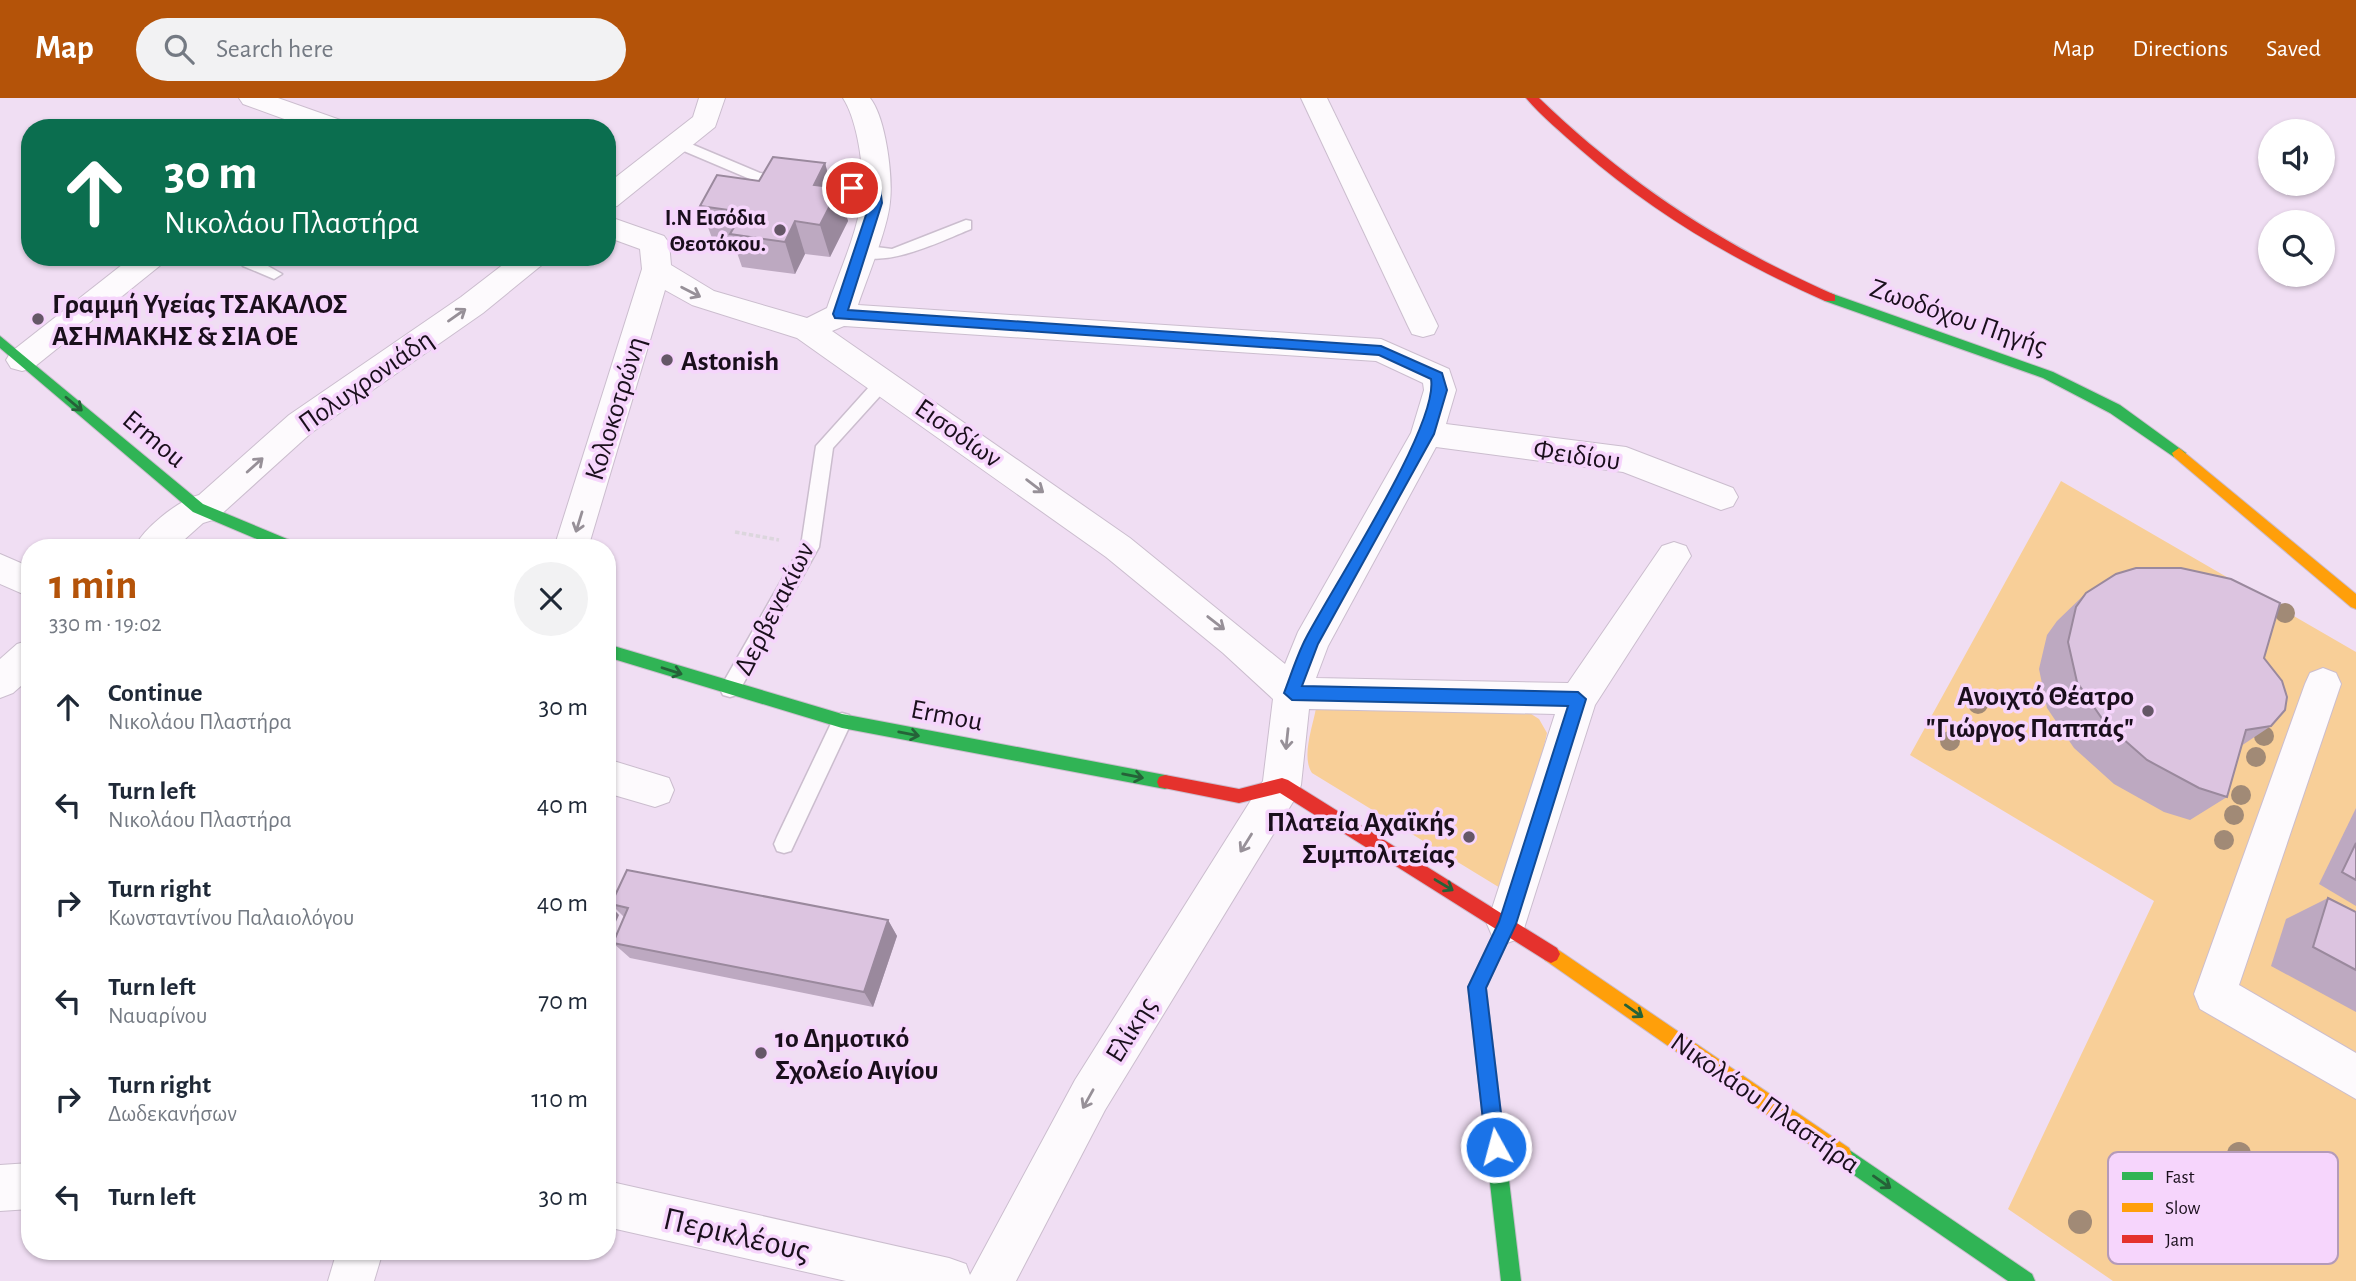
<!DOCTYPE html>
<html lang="en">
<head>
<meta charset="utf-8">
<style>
  body { margin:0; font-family:"Alegreya Sans",sans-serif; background:#f2f2f3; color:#1f2937; height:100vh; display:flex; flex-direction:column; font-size:26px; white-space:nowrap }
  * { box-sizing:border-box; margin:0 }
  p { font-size:23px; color:#747a83 }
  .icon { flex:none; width:38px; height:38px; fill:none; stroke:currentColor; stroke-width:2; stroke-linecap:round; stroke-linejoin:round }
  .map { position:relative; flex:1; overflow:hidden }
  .drawer { position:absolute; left:21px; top:441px; width:595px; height:721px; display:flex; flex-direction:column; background:#fff; border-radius:28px; box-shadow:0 2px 5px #0004 }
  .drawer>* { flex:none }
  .banner { position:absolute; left:21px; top:21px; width:595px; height:147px; border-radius:28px; box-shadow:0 2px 5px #0004; background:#0b6e4f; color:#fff; overflow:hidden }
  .controls { position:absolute; left:2258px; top:21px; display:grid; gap:14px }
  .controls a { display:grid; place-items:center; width:77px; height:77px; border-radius:50%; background:#fff; box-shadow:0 2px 5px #0004; font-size:35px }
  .pin { position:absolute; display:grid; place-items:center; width:60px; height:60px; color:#fff; margin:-30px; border:4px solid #fff; border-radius:50%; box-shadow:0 2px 7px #0007 }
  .me { position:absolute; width:77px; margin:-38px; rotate:353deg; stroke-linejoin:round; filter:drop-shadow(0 0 5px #0008) }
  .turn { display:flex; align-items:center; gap:24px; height:147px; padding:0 28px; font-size:32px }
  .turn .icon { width:91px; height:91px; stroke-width:2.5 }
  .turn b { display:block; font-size:49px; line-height:60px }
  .round { display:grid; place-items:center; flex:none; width:74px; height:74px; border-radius:37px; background:#f2f2f3 }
  .overview { display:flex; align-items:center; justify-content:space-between; height:119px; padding:0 28px }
  h1 { font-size:42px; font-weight:700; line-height:52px; color:#b45309 }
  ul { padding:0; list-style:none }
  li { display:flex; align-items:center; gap:21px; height:98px; padding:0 28px }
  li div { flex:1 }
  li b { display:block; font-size:26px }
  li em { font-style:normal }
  header { display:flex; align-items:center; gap:42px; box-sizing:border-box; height:98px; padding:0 35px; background:#b45309; color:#fff }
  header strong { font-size:33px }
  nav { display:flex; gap:38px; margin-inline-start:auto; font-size:24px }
  .search { width:490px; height:63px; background:#f2f2f3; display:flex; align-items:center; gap:18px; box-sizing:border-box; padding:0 24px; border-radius:38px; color:#747a83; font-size:26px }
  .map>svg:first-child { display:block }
  .green { fill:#f8cf98 }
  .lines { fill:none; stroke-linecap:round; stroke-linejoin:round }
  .lane-casing { stroke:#cbbdce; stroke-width:3 }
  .street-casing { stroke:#cbbdce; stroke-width:2 }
  .fast-casing { stroke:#cbbdce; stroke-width:2 }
  .slow-casing { stroke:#cbbdce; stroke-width:2 }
  .jam-casing { stroke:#cbbdce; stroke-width:2 }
  .path { stroke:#dcd6dd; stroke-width:3.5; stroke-dasharray:4.5 2.5; stroke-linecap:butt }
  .lane { fill:#fdfafd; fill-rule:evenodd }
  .street { fill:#fdfafd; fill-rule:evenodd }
  .fast { fill:#30b455; fill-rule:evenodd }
  .slow { fill:#ff9f0a; fill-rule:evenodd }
  .jam { fill:#e5322d; fill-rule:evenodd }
  .tree { fill:#a18a76 }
  .wall { fill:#bda9c1 }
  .shaded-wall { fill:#9a899d }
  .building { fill:#dcc4e0; stroke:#9a899d; stroke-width:2 }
  .oneway { stroke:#979098 }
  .oneway2 { stroke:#256238 }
  .route { fill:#1a73e8; stroke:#114b97; stroke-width:2 }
  .poi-dot { fill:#655767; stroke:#f6d5fc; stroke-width:2.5 }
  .labels { text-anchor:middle; stroke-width:7; stroke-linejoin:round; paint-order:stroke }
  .far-poi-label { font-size:23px; font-weight:bold; fill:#1a0f1c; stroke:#f6d5fc; text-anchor:end }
  .poi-label { font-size:28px; font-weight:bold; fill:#1a0f1c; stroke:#f6d5fc; text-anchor:start }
  .street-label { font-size:28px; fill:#1a0f1c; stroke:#f6d5fc }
  .near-street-label { font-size:33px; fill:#1a0f1c; stroke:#f6d5fc }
  .key { fill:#f6d5fc; stroke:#b49ab9; stroke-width:2 }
  .key-label { font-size:19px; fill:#1a0f1c }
</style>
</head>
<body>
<header>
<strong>Map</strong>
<div class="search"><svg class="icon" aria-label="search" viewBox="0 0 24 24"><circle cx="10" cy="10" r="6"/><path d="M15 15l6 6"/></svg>Search here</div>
<nav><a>Map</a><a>Directions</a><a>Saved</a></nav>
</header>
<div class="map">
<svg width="2356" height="1183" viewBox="0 0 2356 1183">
  <rect width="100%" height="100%" fill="#f0def3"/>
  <g class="green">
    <polygon points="2061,383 2356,554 2356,1183 2113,1183 2008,1111 2154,803 1910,657"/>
    <path d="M1316 610 1528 614 1539 621 1547 635 1510 796 1312 675C1301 659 1313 628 1316 610Z"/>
  </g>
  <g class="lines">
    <g class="lane-casing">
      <g id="lane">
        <polygon points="677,40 760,75 875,88 882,93 875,98 757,84 672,48 670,45"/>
        <path d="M966 122 971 123V131C946 141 874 177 852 152L860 147 892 151Z"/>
        <polygon points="244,159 262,159 259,163 282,176 274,181 243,168 240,164"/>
        <polygon points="884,277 890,279 892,283 890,287 833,350 819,449 737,597 730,599 723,597 720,591 723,585 801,448 816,348 878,279"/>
        <polygon points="842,615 849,617 852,623 791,753 784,755 777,753 774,746 777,739 835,617"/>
      </g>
    </g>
    <g class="street-casing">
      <g id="street">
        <polygon points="239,0 278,0 346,24 349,30 309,30 243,6"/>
        <polygon points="699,0 725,0 715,29 617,108 607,110 607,86 693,19"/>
        <path d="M843 0H870C886 20 893 79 890 104 888 130 867 180 858 207L1381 241 1449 271 1456 292 1446 326 1626 349 1733 390 1738 399 1733 408 1721 412 1623 374 1436 349 1328 548 1316 580 1568 585 1662 448 1674 444 1686 448 1691 458 1595 607 1521 840 1507 845 1493 840 1487 826 1555 616 1309 611 1301 687 1296 699 1105 1012 1016 1183H846L607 1129V1083L949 1160 966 1166 970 1177 1075 982 1263 683 1273 601 1223 555 1106 459 797 240 692 207 665 192 588 450H554L642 171 640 151 607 139V118L664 138 669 145 671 167 714 193 807 220 827 210C838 177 855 141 861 106 866 78 858 23 843 0ZM844 228 1376 263 1423 285 1424 292 1411 335 1298 534 1285 566 1130 440 832 233Z"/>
        <polygon points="1301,0 1327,0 1438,228 1434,236 1423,239 1412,236 1408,228"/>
        <polygon points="132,159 167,159 162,166 33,270 22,273 11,270 6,262 11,254"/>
        <path d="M513 159H548L543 166 483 215 311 335 216 421 203 425 175 450H134C144 430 177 403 199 397L289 317 461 199Z"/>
        <polygon points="0,456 30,469 30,499 0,486"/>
        <polygon points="30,542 30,580 13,595 0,600 0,561 17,546"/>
        <polygon points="2323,570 2336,575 2341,586 2239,887 2356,955 2356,1001 2200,911 2194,896 2305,586 2310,575"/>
        <polygon points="607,661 669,680 674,692 669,704 655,709 607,695"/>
        <polygon points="30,1065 30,1111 0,1113 0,1067"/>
        <polygon points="337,1153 383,1153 374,1183 328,1183"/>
      </g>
    </g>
    <g class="fast-casing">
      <g id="fast">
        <polygon points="1830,195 2053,274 2120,307 2186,355 2184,359 2174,359 2110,315 2043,280 1825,203 1824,200"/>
        <polygon points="0,238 203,406 299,446 301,450 278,450 193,414 0,250"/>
        <polygon points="607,546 842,616 1165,677 1171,679 1173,684 1171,689 1165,691 842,630 607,559"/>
        <polygon points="1507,818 1513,820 1516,826 1486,889 1521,1183 1501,1183 1468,889 1501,820"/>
        <polygon points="1842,1047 2032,1176 2035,1183 2008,1183 1835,1064 1832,1057 1835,1050"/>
      </g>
    </g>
    <g class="slow-casing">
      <g id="slow">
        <polygon points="2179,350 2356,496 2356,511 2351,509 2174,359 2172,355"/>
        <polygon points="1551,847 1849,1050 1852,1057 1849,1064 1842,1067 1835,1064 1545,862 1542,856 1545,850"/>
      </g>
    </g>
    <g class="jam-casing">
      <g id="jam">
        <path d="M1526 0H1539C1626 84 1723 148 1835 197V203H1825C1737 164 1654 116 1581 52 1562 35 1542 19 1526 0Z"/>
        <polygon points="1165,677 1239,691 1282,680 1288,682 1557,850 1560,856 1557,862 1551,865 1545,862 1280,695 1239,705 1159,689 1157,684 1159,679"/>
      </g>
    </g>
    <polyline class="path" points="735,434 779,442"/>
    <use href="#lane" class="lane"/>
    <use href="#street" class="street"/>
    <use href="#fast" class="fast"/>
    <use href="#slow" class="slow"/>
    <use href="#jam" class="jam"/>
  </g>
  <g class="tree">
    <circle cx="2285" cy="515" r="10"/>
    <circle cx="1978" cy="606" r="10"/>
    <circle cx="2264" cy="638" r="10"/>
    <circle cx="1950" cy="643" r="10"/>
    <circle cx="2256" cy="659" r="10"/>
    <circle cx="2241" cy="697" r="10"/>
    <circle cx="2234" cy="717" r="10"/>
    <circle cx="2224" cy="742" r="10"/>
    <circle cx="2239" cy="1056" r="12"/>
    <circle cx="2080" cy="1124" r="12"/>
  </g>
  <g class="wall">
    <polygon points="825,65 831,89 848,123 830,159 805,156 795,176 742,169 733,143 712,140 700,108 759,83"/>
    <polygon points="2086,495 2264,560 2271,628 2241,648 2227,699 2190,722 2164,714 2114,686 2074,650 2047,610 2039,571 2047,537 2057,523"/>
    <polygon points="2356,710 2356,808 2319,786"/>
    <polygon points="2328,800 2356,814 2356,914 2271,868 2286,821"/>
    <polygon points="611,806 888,822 897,838 873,909 630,860 613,845 624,819"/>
  </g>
  <g class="shaded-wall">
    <polygon points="825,65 834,98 814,87"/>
    <polygon points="839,90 848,123 830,159 820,127"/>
    <polygon points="795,123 805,156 795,176 785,144"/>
    <polygon points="608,805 619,817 607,844 607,806"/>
    <polygon points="888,822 897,838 873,909 864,894"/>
  </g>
  <g class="building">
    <polygon points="773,59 825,65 814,87 839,90 820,127 795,123 785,144 730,136 743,114 700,108 717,77 759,83"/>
    <polygon points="2136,470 2181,470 2231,481 2280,505 2264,560 2282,583 2287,599 2285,612 2271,628 2246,632 2227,699 2199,690 2147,662 2105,625 2077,584 2068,544 2076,509 2086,495 2116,476"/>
    <polygon points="2356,745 2356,782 2342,774"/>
    <polygon points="627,772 888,822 864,894 613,845 628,810 611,806"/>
    <polygon points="2328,800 2356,814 2356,872 2313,849"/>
  </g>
  <defs><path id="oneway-shaft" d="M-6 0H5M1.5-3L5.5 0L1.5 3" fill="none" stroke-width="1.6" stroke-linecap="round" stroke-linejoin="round" transform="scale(1.75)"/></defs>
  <g class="oneway">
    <use href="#oneway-shaft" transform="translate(691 194) rotate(27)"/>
    <use href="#oneway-shaft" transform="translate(457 217) rotate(-35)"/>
    <use href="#oneway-shaft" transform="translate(255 367) rotate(-42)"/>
    <use href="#oneway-shaft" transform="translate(1035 388) rotate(37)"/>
    <use href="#oneway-shaft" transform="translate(579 424) rotate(107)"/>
    <use href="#oneway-shaft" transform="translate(1216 525) rotate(38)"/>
    <use href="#oneway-shaft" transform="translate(1287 641) rotate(96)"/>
    <use href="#oneway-shaft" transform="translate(1246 745) rotate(122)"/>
    <use href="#oneway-shaft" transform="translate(1088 1001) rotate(119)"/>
  </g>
  <g class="oneway2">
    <use href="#oneway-shaft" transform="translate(74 306) rotate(40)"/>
    <use href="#oneway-shaft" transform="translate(672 573) rotate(18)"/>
    <use href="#oneway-shaft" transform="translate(909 636) rotate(11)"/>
    <use href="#oneway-shaft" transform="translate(1133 678) rotate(11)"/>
    <use href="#oneway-shaft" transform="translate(1444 787) rotate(31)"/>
    <use href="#oneway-shaft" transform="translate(1634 913) rotate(35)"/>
    <use href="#oneway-shaft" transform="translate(1882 1084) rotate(35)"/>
  </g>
  <path class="route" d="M852 86 880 90 882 105 848 212 1381 248 1442 275 1447 292 1434 336 1318 546 1302 588 1578 594 1586 601 1516 826 1486 890 1505 1049 1502 1056 1496 1059 1489 1056 1486 1049 1468 889 1499 824 1568 608 1292 602 1284 595C1291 577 1297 557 1306 540 1332 490 1439 327 1431 281L1379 257 835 220 833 216 870 105 869 96 847 93V87Z"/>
  <g class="poi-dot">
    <circle cx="780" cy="132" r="7"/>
    <circle cx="38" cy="221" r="7"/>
    <circle cx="667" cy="262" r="7"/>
    <circle cx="2148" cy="613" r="7"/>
    <circle cx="1469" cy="739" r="7"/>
    <circle cx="761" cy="955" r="7"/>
  </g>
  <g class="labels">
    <g class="far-poi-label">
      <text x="766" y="127">Ι.Ν Εισόδια<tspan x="766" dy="26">Θεοτόκου.</tspan></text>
    </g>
    <g class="poi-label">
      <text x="52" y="215">Γραμμή Υγείας ΤΣΑΚΑΛΟΣ<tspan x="52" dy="32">ΑΣΗΜΑΚΗΣ &amp; ΣΙΑ ΟΕ</tspan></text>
      <text x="681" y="272">Astonish</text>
      <text x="2134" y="607" text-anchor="end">Ανοιχτό Θέατρο<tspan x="2134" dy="32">"Γιώργος Παππάς"</tspan></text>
      <text x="1455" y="733" text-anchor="end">Πλατεία Αχαϊκής<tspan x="1455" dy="32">Συμπολιτείας</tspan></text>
      <text x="775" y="949">1o Δημοτικό<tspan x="775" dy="32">Σχολείο Αιγίου</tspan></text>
    </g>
    <g class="street-label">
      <text transform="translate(1959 218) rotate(19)" y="10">Ζωοδόχου Πηγής</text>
      <text transform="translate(365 282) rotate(-35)" y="10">Πολυχρονιάδη</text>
      <text transform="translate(614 310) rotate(-73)" y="10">Κολοκοτρώνη</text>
      <text transform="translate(959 334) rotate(35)" y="10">Εισοδίων</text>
      <text transform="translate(155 340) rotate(40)" y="10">Ermou</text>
      <text transform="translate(1577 356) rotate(8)" y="10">Φειδίου</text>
      <text transform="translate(773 510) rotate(-63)" y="10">Δερβενακίων</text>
      <text transform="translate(947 616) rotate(11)" y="10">Ermou</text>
      <text transform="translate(1130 931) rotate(-58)" y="10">Ελίκης</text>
      <text transform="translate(1766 1004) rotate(35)" y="10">Νικολάου Πλαστήρα</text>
    </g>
    <g class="near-street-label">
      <text transform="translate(737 1135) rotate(13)" y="12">Περικλέους</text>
    </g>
  </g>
  <rect x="2108" y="1054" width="230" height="112" rx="10" class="key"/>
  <rect x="2122" y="1074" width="31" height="8" fill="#30b455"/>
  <rect x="2122" y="1105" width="31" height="9" fill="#ff9f0a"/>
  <rect x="2122" y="1137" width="31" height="8" fill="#e5322d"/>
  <g class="key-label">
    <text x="2165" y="1085">Fast</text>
    <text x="2165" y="1116">Slow</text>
    <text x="2165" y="1148">Jam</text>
  </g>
</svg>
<div class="controls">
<a><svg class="icon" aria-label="sound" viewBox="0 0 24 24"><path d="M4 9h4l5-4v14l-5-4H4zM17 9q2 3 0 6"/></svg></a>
<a><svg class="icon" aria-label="search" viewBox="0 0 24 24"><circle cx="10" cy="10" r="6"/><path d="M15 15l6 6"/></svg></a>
</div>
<div class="pin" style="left:852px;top:90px;background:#d93025"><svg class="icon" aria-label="arrive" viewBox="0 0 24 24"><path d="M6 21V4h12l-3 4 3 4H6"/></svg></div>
<svg class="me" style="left:1496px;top:1049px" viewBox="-20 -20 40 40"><circle r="17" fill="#1a73e8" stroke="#fff" stroke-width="3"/><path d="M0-11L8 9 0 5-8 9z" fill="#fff"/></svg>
<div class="banner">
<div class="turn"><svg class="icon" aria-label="ahead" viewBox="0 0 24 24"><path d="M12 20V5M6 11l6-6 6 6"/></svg><div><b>30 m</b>Νικολάου Πλαστήρα</div></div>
</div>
<section class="drawer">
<div class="overview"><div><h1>1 min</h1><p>330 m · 19:02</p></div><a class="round"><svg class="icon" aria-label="close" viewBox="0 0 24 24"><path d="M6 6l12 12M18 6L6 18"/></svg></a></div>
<ul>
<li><svg class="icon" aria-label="ahead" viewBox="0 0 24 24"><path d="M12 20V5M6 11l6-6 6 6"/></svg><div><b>Continue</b><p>Νικολάου Πλαστήρα</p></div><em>30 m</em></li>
<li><svg class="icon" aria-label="left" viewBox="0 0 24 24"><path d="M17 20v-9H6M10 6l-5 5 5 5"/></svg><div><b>Turn left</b><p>Νικολάου Πλαστήρα</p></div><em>40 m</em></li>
<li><svg class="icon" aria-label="right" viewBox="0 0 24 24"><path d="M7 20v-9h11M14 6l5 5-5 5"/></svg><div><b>Turn right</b><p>Κωνσταντίνου Παλαιολόγου</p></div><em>40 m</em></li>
<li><svg class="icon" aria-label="left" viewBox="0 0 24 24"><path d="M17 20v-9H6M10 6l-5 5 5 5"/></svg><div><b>Turn left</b><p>Ναυαρίνου</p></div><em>70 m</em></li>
<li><svg class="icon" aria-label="right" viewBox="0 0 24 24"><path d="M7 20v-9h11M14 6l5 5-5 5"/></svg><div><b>Turn right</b><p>Δωδεκανήσων</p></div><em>110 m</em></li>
<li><svg class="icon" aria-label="left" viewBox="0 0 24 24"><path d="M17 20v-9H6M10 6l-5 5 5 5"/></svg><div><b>Turn left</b></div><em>30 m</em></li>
</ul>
</section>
</div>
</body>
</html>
